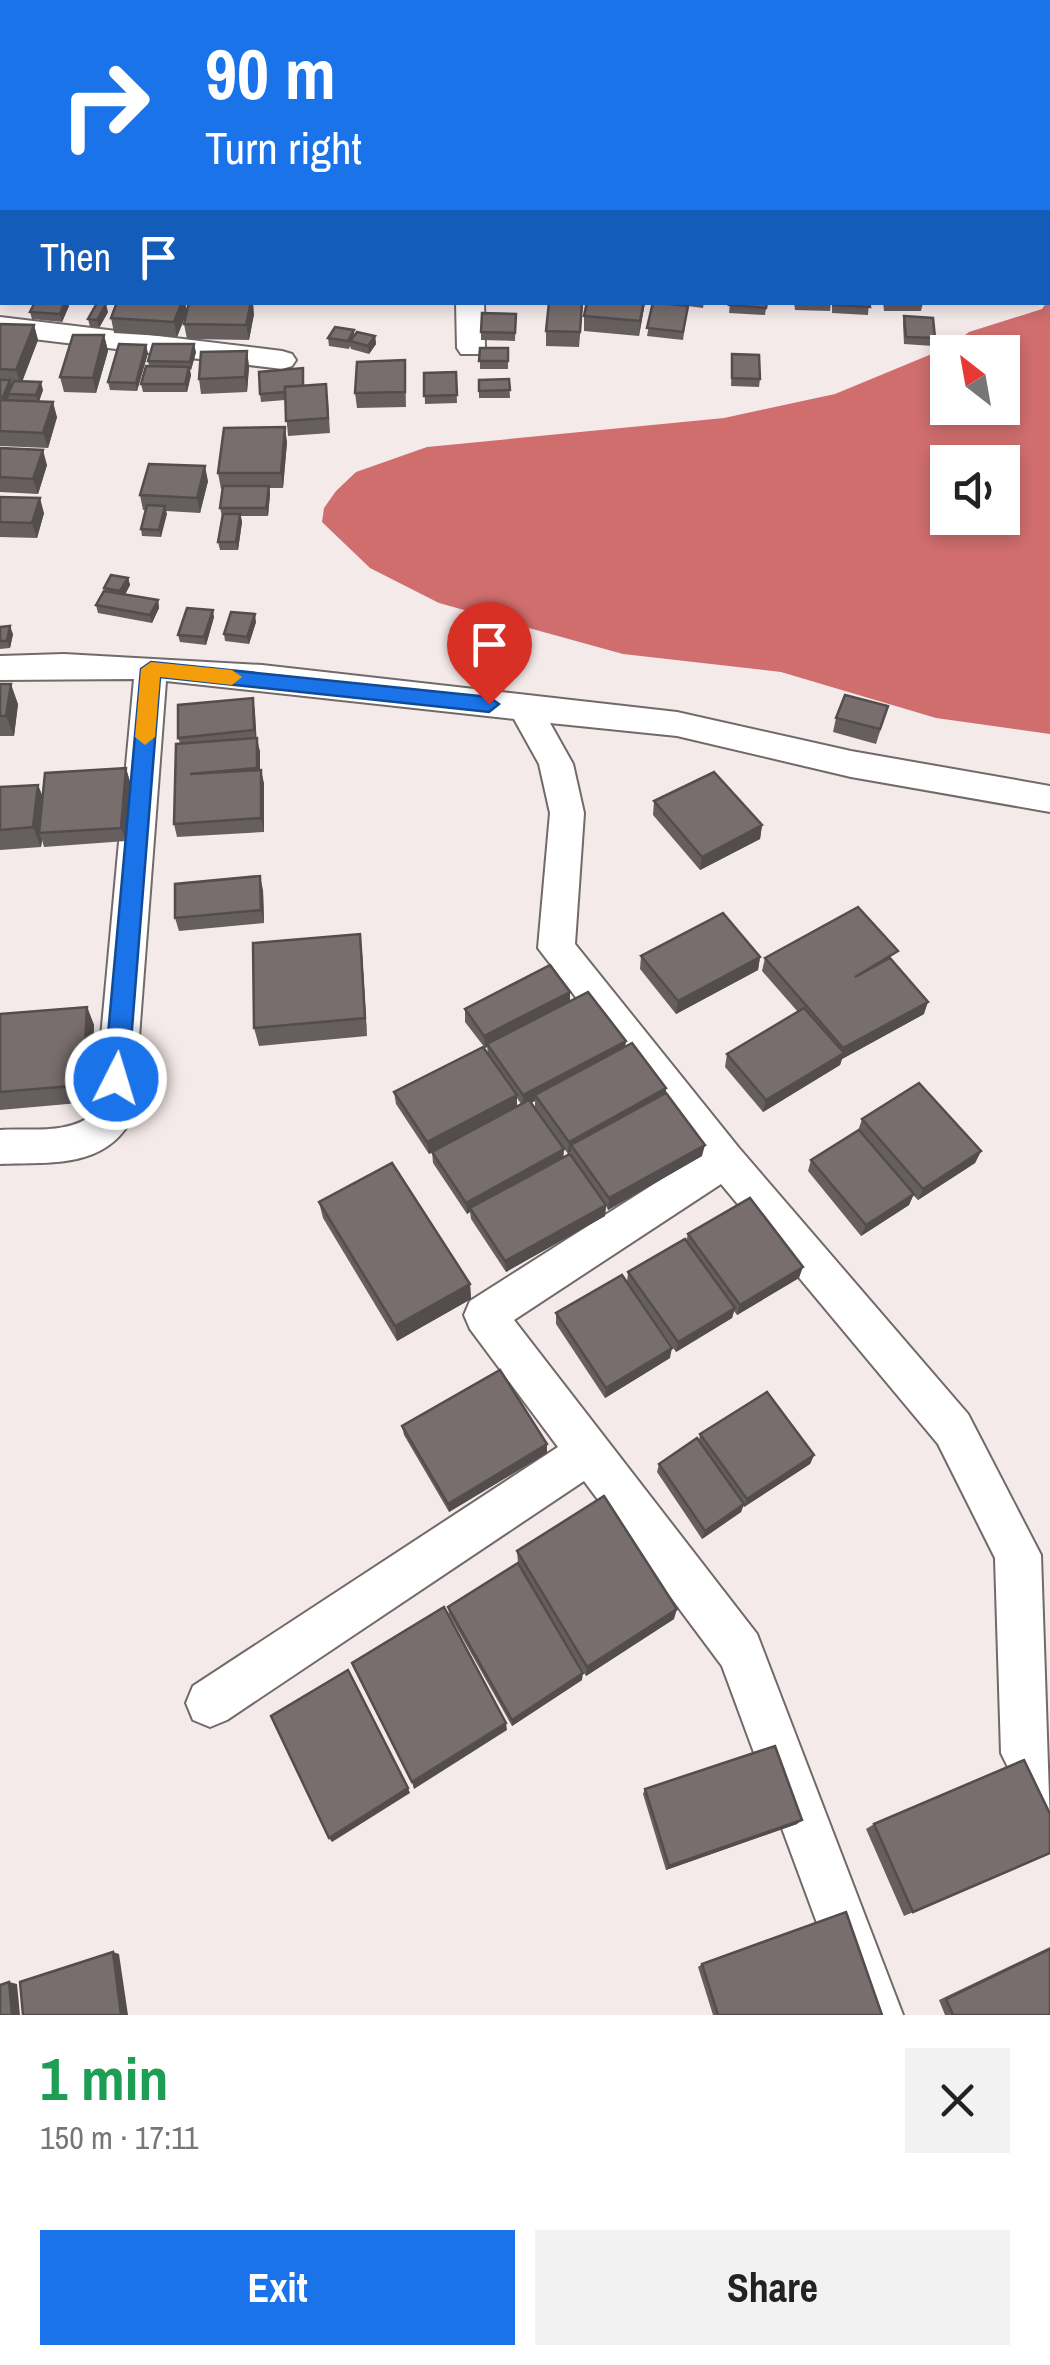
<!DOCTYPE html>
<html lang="en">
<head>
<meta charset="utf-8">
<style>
  body { margin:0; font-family:"Archivo Narrow",sans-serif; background:#f2f2f2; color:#222; height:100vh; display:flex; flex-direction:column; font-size:38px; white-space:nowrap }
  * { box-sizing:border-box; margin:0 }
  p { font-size:32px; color:#767676 }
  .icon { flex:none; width:55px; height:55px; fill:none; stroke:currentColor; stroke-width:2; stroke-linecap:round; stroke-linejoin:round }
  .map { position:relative; height:2015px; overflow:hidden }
  .sheet { display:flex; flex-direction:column; background:#fff; flex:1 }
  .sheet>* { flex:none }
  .hud { position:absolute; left:0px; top:0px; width:1050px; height:305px; box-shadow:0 5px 15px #0003; background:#1a73e8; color:#fff; overflow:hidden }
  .needle { width:65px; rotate:329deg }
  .fabs { position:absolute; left:930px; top:335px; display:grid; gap:20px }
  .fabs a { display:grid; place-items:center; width:90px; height:90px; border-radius:0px; background:#fff; box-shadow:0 5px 15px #0003; font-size:50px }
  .pin { position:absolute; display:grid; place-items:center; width:85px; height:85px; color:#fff; margin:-102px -42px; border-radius:50% 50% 50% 0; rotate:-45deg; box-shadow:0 0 10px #0007 }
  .pin .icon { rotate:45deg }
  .me { position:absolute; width:110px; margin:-55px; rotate:5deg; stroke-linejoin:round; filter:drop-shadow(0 0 8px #0008) }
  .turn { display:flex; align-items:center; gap:35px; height:210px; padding:0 40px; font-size:45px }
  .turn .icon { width:130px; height:130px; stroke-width:2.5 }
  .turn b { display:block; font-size:70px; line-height:85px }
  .then { display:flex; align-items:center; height:95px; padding:0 40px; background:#0003; gap:20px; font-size:38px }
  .round { display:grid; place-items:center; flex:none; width:105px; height:105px; border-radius:0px; background:#f2f2f2 }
  .headline { display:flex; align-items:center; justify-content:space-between; height:170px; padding:0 40px }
  h1 { font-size:60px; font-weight:800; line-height:75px; color:#1e9e55 }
  .action { display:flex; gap:20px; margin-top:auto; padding:20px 40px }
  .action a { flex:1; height:115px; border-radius:0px; background:#1a73e8; color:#fff; font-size:40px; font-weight:800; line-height:115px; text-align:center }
  .action a+a { background:#f2f2f2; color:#222 }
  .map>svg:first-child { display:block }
  .water { fill:#d06e6e; fill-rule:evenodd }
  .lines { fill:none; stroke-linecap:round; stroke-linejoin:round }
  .street-casing { stroke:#726969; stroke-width:4 }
  .street { fill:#fff; fill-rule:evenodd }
  .wall { fill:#675f5f; fill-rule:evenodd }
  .shaded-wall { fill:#544d4d }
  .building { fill:#786e6e; stroke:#544d4d; stroke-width:2.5 }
  .route { fill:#1a73e8; stroke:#114b97; stroke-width:2.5 }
  .slow { fill:#f59e0b }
</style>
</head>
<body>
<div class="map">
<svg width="1050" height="2015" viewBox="0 0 1050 2015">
  <rect width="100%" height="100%" fill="#f5eaea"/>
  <path class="water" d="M1050 297V734L936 718 781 672 623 654 439 603 370 568 322 522 324 508 336 491 356 472 427 447 724 418 835 394 951 346 969 332 1042 309ZM948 352H1002V408H948ZM948 462H1002V518H948Z"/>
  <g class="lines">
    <g class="street-casing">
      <g id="street">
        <rect x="85" y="0" width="22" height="2"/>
        <rect x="496" y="0" width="22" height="2"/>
        <polygon points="1050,150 1050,166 1048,167 1048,151"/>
        <rect x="0" y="188" width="2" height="16"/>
        <polygon points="2,241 2,261 0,262 0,242"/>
        <polygon points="456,302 484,302 485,348 481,354 461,354 457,348"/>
        <polygon points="0,317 282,351 292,354 296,360 292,366 282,369 0,335"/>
        <path d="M64 654 262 665 677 712 851 751 1050 786V812L851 777 677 736 550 723 573 764 584 813 575 944 739 1148 968 1414 1041 1555 1050 1826 1033 1818 1001 1753 995 1558 938 1444 721 1184 514 1320 757 1634 903 2015H851L722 1666 584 1481 227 1720 210 1727 193 1720 186 1703 193 1686 558 1447 470 1329 464 1315 470 1301 698 1156 538 948 550 813 539 764 514 719 166 681 133 1116C107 1169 51 1162 0 1164V1130C30 1128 71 1135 94 1113L134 679 0 680V656Z"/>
      </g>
    </g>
    <use href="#street" class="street"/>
  </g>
  <g class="wall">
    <polygon points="0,0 26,0 25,2 2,2 2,78 0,78"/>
    <polygon points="301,0 349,0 354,2 301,2"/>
    <polygon points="518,0 570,1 617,0 601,1 601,2 518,2"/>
    <polygon points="778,0 873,0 872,2 779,2"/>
    <polygon points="1050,100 1050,143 1048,144 1048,101"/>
    <polygon points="35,302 69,302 69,306 62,322 32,319 30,312"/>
    <polygon points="480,302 538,302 538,303 480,304"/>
    <polygon points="583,302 579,347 546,346 546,331"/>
    <polygon points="645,302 639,336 584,331 584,316"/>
    <polygon points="651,302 704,302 703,308 688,306 683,340 647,336 653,304"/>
    <polygon points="730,302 767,302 765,315 729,313"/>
    <polygon points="794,302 831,302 830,311 795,310"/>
    <polygon points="832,302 869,302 868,315 832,313"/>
    <polygon points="883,302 923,302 923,303 921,311 884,311"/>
    <polygon points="108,312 99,328 90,327 88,319"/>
    <polygon points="187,312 177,337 114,333 111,318"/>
    <polygon points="254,314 249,340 187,339 184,324"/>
    <polygon points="516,314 515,341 481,340 481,332"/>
    <polygon points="904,316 935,338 933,346 904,344 903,324"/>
    <polygon points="0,324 34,325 38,340 22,381 43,390 39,402 57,417 48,448 0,446"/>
    <polygon points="354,330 354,335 375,336 376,344 369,354 351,349 350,346 349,349 329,346 328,338"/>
    <polygon points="104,335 108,351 96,393 64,392 60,377"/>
    <rect x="480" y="348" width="28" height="21"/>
    <polygon points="247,351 249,367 247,392 201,394 199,379"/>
    <polygon points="196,352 191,370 190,370 191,375 187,392 143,392 141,384 149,366 148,361"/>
    <polygon points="148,353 137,391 110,390 108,382"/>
    <polygon points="732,354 760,379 759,387 731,386"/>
    <polygon points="405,360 406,407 357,408 355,393"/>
    <polygon points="456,372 457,403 425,404 424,373"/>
    <polygon points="509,379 510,398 479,398 479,380"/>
    <polygon points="304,386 328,400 330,433 288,436 285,400 261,402 260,394"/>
    <polygon points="287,442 283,488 269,488 270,494 268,516 241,516 242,522 238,550 220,550 218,542 222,516 220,508 223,489 221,489 218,473"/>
    <polygon points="0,448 47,465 38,494 0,492"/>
    <polygon points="208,481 200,513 166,511 161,537 142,536 141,529 146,510 143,510 140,495"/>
    <polygon points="0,497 44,513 37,538 0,537"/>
    <polygon points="128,578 130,585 125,594 158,600 159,608 152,623 98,613 96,605 105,591 104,588"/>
    <polygon points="214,617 206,645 180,642 178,635"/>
    <polygon points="256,622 249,644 225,641 224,634"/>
    <polygon points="0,627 13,634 10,648 0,649"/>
    <polygon points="0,684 18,704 14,736 0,736"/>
    <polygon points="253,698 255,713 256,738 260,752 260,770 261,770 264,784 264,832 177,837 174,824 180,743 178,738"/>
    <polygon points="888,706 876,744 833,732 836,718"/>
    <polygon points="126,768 130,782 126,841 44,847 42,840 41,847 0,850 0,787 38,785 43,797"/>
    <polygon points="654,801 762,825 760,839 700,870 653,815"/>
    <polygon points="263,890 264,923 179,931 175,918"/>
    <polygon points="360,934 362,953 367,1036 259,1046 254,1028"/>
    <polygon points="641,956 760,957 758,970 676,1014 640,969"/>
    <polygon points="765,958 894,962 924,1014 842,1059 840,1065 763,1112 725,1067 727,1054 798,1012 762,971"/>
    <path d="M570 1001 626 1041 625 1047 666 1088V1093L702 1156 608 1210 606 1206 605 1216 506 1272 471 1219 470 1212 467 1214 433 1163 432 1152 429 1154 396 1104 394 1092 488 1053 487 1047 485 1048 465 1022V1009ZM517 1098 521 1104 432 1152ZM535 1101V1107L568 1154 571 1152V1155L563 1157 564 1149 531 1103Z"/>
    <polygon points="87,1007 94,1025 90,1102 0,1110 0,1014"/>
    <polygon points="862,1119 981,1151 975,1163 918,1200 913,1195 909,1205 861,1236 808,1171 811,1160 858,1131"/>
    <polygon points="319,1202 470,1284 471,1299 397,1341 323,1218"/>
    <polygon points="688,1234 799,1278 737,1315 734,1311 732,1318 676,1352 627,1282 628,1272 686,1241"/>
    <polygon points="556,1313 670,1358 605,1398 556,1324"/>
    <polygon points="402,1426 547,1444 547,1453 449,1512 404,1435"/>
    <polygon points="700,1434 814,1455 810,1464 744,1507 743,1506 741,1512 702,1539 657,1472 659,1464 699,1440"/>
    <polygon points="517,1551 674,1619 586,1676 534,1590 582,1680 512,1726 449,1614 448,1607 518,1563"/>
    <polygon points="645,1789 797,1824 666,1870 643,1794"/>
    <polygon points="874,1824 1050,1854 904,1916 866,1829"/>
    <polygon points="1050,1947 1050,2015 945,2015 939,2000"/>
    <polygon points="702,1964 882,2015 713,2015 698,1967"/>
  </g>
  <g class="shaded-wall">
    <polygon points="65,302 69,302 69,306 62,322 60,314"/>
    <polygon points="182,302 185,302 187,312 177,337 174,322"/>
    <polygon points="251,302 253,302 254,314 249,340 246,325"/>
    <polygon points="644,302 645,302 639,336 640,321"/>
    <polygon points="106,304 108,312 99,328 97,320"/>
    <polygon points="34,325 38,340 21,385 16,370"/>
    <polygon points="104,335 108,351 96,393 93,378"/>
    <polygon points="375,336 376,344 369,354 368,346"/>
    <polygon points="194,344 196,352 191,370 190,362"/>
    <polygon points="146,345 148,353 137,391 136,383"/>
    <polygon points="247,351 249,367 247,392 245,377"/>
    <polygon points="189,367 191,375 187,392 185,384"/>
    <polygon points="10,380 12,388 5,405 3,397"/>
    <polygon points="41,382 43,390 38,403 36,395"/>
    <polygon points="53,402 57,417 48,448 43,433"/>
    <polygon points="285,427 287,442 283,488 281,473"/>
    <polygon points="43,450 47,465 38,494 33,479"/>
    <polygon points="205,466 208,481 200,513 197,498"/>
    <polygon points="269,486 270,494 268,516 266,508"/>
    <polygon points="40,498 44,513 37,538 32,523"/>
    <polygon points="165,506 167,514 161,537 159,530"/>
    <polygon points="240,514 242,522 238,550 236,542"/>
    <polygon points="128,578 130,585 123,599 120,591"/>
    <polygon points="158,600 159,608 152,623 150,615"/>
    <polygon points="213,610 214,617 206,645 204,637"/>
    <polygon points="255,614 256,622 249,644 247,637"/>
    <polygon points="10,626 13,634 10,648 7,641"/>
    <polygon points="11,684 18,704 14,736 6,716"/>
    <polygon points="253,698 255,713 257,745 254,730"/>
    <polygon points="257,738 260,752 260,782 257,768"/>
    <polygon points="126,768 130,782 126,841 121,828"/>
    <polygon points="261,770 264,784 264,832 261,818"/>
    <polygon points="38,785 45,804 39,833 42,840 41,847 33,827"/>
    <polygon points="762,825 760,839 700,870 702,857"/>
    <polygon points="260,876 263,890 264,923 261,910"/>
    <polygon points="360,934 362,953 367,1036 365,1018"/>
    <polygon points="760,957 758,970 676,1014 678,1001"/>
    <polygon points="570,992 570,1004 487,1044 487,1047 485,1048 484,1036"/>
    <polygon points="928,1002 924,1014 842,1059 840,1065 763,1112 766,1100 842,1054 843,1048"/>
    <polygon points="87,1007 94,1025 90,1102 83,1085"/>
    <polygon points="626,1041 624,1053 535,1095 535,1101 523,1107 523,1095"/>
    <polygon points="666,1088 665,1100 571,1145 571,1152 568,1154 569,1142"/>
    <polygon points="517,1095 517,1107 429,1154 427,1142"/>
    <polygon points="705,1145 702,1156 608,1210 609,1198"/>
    <polygon points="564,1149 563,1161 470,1208 470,1212 467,1214 466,1203"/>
    <polygon points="981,1151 975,1163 918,1200 923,1189"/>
    <polygon points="914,1194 909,1205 861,1236 866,1225"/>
    <polygon points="606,1205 605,1216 506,1272 505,1261"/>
    <polygon points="803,1267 799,1278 737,1315 740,1305"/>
    <polygon points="470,1284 471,1299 397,1341 395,1326"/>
    <polygon points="735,1308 732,1318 676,1352 678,1342"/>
    <polygon points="672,1348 670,1358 605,1398 606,1388"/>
    <polygon points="547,1444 547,1453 449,1512 448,1504"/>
    <polygon points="814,1455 810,1464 744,1507 747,1499"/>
    <polygon points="744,1504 741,1512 702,1539 705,1531"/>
    <polygon points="677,1609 674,1619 586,1676 587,1667"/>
    <polygon points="583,1673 582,1680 512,1726 512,1720"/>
    <polygon points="506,1723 507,1730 414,1789 412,1782"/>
    <polygon points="408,1788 410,1793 332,1842 329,1838"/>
    <polygon points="802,1820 797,1824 666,1870 669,1866"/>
    <polygon points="113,1952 119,1954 128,2015 121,2015"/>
    <polygon points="9,1982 17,1984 20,2015 12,2015"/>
  </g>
  <g class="building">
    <polygon points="48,0 84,0 84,2 47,2"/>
    <rect x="110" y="0" width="35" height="2"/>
    <polygon points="151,0 186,0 187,1 152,2"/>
    <rect x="194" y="0" width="32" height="2"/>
    <rect x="229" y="0" width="27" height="2"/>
    <rect x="263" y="0" width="28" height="2"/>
    <rect x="370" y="0" width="36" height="2"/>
    <polygon points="412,0 442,0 443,2 412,2"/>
    <polygon points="454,0 472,0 473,2 454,2"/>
    <polygon points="487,0 501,0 502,2 488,2"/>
    <polygon points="601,0 601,2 559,2 588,0"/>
    <polygon points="644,0 684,0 685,2 645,2"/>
    <polygon points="695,0 729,0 730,2 696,2"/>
    <polygon points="731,0 774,0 775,2 732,2"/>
    <polygon points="916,0 953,0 955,2 917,2"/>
    <rect x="0" y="3" width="2" height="18"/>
    <polygon points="0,36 2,36 2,62 0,63"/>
    <polygon points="1050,100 1050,129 1048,129 1048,101"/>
    <polygon points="35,302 65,302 60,314 30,312"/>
    <polygon points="117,302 182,302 174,322 111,318"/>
    <polygon points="189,302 251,302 246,325 184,324"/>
    <polygon points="549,302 582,302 580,332 546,331"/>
    <polygon points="587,302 644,302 640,321 584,316"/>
    <polygon points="653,302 688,306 683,332 647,328"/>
    <polygon points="730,302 767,302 766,308 729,305"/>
    <polygon points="834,302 869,302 870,307 834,305"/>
    <polygon points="97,303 106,304 97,320 88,319"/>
    <polygon points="482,313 516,314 515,333 481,332"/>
    <polygon points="904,316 933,318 935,338 906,337"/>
    <polygon points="0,324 34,325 16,370 0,369"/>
    <polygon points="335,327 354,330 348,341 328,338"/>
    <polygon points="357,332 375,336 368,346 350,341"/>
    <polygon points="73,335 104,335 93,378 60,377"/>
    <polygon points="119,344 146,345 136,383 108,382"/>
    <polygon points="153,344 194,344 190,362 148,361"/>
    <polygon points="480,348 508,348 508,361 479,361"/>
    <polygon points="247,351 245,377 199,379 201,352"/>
    <polygon points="732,354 759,355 760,379 732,378"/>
    <polygon points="405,360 405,392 355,393 357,362"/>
    <polygon points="146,366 189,367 185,384 141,384"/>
    <polygon points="303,368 303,386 285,387 285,392 260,394 259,372"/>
    <polygon points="456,372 457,395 424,396 424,373"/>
    <polygon points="509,379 510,390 479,391 479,380"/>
    <polygon points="0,380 10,380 3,397 0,397"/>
    <polygon points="14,381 41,382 36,395 8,394"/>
    <polygon points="326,384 328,418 286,421 285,387"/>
    <polygon points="0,400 53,402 43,433 0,431"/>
    <polygon points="285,427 281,473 218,473 224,428"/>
    <polygon points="0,448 43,450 33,479 0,477"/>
    <polygon points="149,464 205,466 197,498 140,495"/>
    <polygon points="223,486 269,486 266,508 220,508"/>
    <polygon points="0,497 40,498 32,523 0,522"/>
    <polygon points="147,505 165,506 159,530 141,529"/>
    <polygon points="223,514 240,514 236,542 218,542"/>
    <polygon points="111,575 128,578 120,591 104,588"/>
    <polygon points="104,591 158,600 150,615 96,605"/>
    <polygon points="187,608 213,610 204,637 178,635"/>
    <polygon points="231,612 255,614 247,637 224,634"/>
    <polygon points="10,626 7,641 0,641 0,627"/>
    <polygon points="0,684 11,684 6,716 0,716"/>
    <polygon points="845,695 888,706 880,729 836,718"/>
    <polygon points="253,698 254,730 178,738 178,705"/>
    <polygon points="257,738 257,768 190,774 261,770 261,818 174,824 176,744"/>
    <polygon points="126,768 121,828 39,833 45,773"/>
    <polygon points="714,772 762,825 702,857 654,801"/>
    <polygon points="38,785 33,827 0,830 0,787"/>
    <polygon points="260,876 261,910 175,918 175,884"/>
    <polygon points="858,907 898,951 855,977 890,958 928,1002 843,1048 765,958"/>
    <polygon points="723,913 760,957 678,1001 641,956"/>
    <polygon points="360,934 365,1018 254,1028 253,943"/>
    <polygon points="550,965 570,992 484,1036 465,1009"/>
    <polygon points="588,992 626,1041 523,1095 487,1044"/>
    <polygon points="87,1007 83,1085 0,1092 0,1014"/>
    <polygon points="804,1008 844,1053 766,1100 727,1054"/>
    <polygon points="632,1043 666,1088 569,1142 535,1095"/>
    <polygon points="483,1047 517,1095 427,1142 394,1092"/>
    <polygon points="919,1083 981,1151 923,1189 862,1119"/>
    <polygon points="666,1093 705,1145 609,1198 571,1145"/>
    <polygon points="529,1100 564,1149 466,1203 432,1152"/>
    <polygon points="859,1130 914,1194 866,1225 811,1160"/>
    <polygon points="570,1154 606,1205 505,1261 470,1208"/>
    <polygon points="392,1163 470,1284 395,1326 319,1202"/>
    <polygon points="750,1198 803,1267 740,1305 688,1234"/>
    <polygon points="685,1239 735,1308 678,1342 628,1272"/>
    <polygon points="622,1275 672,1348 606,1388 556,1313"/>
    <polygon points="500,1370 547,1444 448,1504 402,1426"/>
    <polygon points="767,1392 814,1455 747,1499 700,1434"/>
    <polygon points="697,1438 744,1504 705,1531 659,1464"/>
    <polygon points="604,1496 677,1609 587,1667 517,1551"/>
    <polygon points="518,1563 583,1673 512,1720 448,1607"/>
    <polygon points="444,1607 506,1723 412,1782 352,1663"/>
    <polygon points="348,1670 408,1788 329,1838 271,1716"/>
    <polygon points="775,1746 802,1820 669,1866 645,1789"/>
    <polygon points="1024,1760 1050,1814 1050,1853 913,1912 874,1824"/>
    <polygon points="846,1912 882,2015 718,2015 702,1964"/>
    <polygon points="1050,1949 1050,2015 953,2015 946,1999"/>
    <polygon points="113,1952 121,2015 23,2015 20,1982"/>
    <polygon points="9,1982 12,2015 0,2015 0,1985"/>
  </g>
  <polygon class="route" points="151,662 489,697 499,704 489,712 160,677 128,1079 124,1086 108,1086 104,1079 141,669"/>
  <polygon class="slow" points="151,662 232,670 242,677 232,685 160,677 155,737 145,745 135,737 141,669"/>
</svg>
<div class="fabs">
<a><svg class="needle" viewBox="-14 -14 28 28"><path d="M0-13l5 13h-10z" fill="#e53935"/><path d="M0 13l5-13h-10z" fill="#767676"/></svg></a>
<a><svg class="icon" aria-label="sound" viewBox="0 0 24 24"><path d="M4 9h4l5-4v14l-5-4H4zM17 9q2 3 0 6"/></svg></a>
</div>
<div class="pin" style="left:489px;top:704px;background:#d93025"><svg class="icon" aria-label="arrive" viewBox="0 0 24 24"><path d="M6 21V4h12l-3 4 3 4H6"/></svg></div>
<svg class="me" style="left:116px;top:1079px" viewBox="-20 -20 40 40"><circle r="17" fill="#1a73e8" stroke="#fff" stroke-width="3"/><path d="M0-11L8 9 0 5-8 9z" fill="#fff"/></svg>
<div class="hud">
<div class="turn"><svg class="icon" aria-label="right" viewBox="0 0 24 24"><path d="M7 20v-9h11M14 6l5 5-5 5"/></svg><div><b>90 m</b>Turn right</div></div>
<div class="then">Then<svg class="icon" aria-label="arrive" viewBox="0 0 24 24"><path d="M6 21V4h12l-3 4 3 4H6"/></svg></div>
</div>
</div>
<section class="sheet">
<div class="headline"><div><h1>1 min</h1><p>150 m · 17:11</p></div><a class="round"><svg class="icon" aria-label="close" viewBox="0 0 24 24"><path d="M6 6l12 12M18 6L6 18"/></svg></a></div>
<div class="action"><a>Exit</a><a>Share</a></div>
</section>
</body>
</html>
